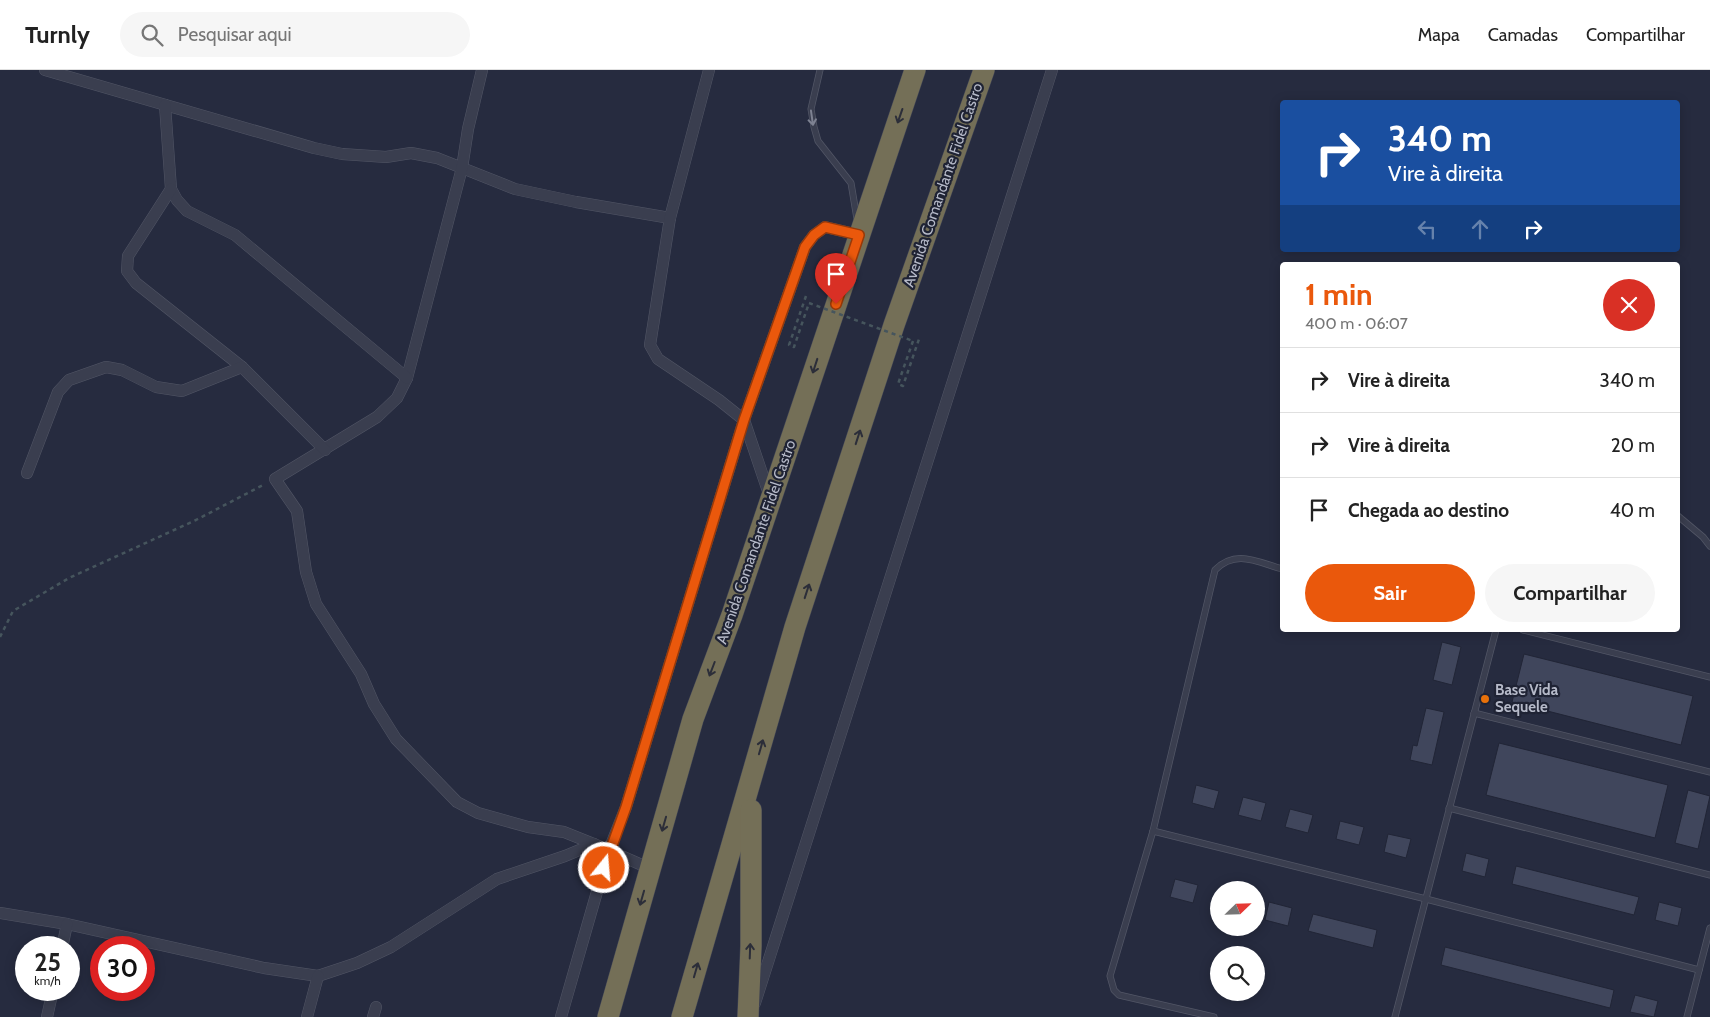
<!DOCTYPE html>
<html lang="pt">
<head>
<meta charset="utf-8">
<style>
  body { margin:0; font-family:Cabin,sans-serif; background:#f6f6f6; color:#222; height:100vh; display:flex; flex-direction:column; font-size:19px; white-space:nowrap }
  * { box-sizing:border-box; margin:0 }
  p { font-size:16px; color:#767676 }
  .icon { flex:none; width:28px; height:28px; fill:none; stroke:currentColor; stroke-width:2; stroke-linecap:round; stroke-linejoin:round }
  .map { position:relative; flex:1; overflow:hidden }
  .side { position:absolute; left:1280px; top:192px; width:400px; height:370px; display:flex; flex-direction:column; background:#fff; border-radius:5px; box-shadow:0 2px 12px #0003 }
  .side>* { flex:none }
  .hud { position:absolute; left:1280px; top:30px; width:400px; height:152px; border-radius:5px; box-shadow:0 2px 12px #0003; background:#1a4fa0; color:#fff; overflow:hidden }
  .needle { width:32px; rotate:67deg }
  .buttons { position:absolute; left:1210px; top:811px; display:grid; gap:10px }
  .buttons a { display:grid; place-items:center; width:55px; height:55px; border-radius:50%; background:#fff; box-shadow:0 2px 12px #0003; font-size:25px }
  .speed { position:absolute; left:15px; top:866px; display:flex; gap:10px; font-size:25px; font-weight:700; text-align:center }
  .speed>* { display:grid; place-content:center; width:65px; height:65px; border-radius:50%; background:#fff; box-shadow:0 2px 12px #0003; line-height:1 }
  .speed small { font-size:12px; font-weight:400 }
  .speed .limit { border:8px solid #d22; background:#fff; color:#111 }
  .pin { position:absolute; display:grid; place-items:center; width:42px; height:42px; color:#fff; margin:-51px -21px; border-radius:50% 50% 50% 0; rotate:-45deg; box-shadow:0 0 5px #0007 }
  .pin .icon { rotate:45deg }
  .me { position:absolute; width:55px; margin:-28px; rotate:17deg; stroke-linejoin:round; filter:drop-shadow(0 0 4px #0008) }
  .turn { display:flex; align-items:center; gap:18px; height:105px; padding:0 25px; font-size:22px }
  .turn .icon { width:65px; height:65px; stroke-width:2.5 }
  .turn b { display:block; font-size:35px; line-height:42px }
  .lanes { display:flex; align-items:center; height:48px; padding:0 25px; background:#0003; justify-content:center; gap:25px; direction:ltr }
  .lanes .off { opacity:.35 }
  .round { display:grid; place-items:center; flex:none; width:52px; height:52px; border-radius:26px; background:#f6f6f6 }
  .summary { display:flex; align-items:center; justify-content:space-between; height:85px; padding:0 25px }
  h1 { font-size:30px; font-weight:800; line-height:38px; color:#ea580c }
  .primary-button { display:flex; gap:10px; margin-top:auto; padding:10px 25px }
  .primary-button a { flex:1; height:58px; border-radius:30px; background:#ea580c; color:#fff; font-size:20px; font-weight:800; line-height:58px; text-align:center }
  .primary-button a+a { background:#f6f6f6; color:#222 }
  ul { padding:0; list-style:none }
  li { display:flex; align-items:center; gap:15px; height:65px; padding:0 25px; border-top:1px solid #e0e0e0 }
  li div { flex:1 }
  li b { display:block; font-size:19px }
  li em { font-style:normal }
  header { display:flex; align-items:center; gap:30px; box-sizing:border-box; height:70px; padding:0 25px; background:#fff; border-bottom:1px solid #e0e0e0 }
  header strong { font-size:24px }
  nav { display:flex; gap:28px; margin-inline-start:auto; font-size:18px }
  .search { width:350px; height:45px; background:#f6f6f6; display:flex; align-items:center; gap:12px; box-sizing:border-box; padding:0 18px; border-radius:28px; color:#767676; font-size:19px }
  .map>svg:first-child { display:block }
  .building { fill:#40465c; stroke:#212536 }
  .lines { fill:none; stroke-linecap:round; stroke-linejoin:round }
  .lane-casing { stroke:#525666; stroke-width:7 }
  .street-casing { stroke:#525666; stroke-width:12 }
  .highway-casing { stroke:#424656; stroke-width:22 }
  .path { stroke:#46555d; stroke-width:2.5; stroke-dasharray:4 4; stroke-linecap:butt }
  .lane { stroke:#3a3e4f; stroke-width:5.5 }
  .street { stroke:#3a3e4f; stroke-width:11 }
  .highway { stroke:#746f57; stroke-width:21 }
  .path-bridge { stroke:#46555d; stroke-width:2.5; stroke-dasharray:4 4; stroke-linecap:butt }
  .oneway { stroke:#2c2e39 }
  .oneway2 { stroke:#7e8292 }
  .route-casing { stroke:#983908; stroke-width:12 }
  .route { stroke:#ea580c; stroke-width:9 }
  .food-dot { fill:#e8710a; stroke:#1f2334; stroke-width:2 }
  .labels { text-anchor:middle; stroke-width:4.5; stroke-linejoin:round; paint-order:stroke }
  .street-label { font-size:15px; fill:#b6bac9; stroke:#1f2334 }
  .poi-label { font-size:15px; font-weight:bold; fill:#b6bac9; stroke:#1f2334; text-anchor:start }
</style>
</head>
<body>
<header>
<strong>Turnly</strong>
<div class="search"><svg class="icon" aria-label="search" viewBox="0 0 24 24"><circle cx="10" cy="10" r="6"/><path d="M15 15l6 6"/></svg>Pesquisar aqui</div>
<nav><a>Mapa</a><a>Camadas</a><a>Compartilhar</a></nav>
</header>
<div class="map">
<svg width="1710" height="947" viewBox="0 0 1710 947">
  <rect width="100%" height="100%" fill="#262b3f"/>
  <g class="building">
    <polygon points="1442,572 1461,577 1452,615 1433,610"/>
    <polygon points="1524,584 1693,626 1681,675 1512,632"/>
    <polygon points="1426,638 1444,642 1432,695 1410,690 1413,675 1417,676"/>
    <polygon points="1499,673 1668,715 1655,768 1486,725"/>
    <polygon points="1196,715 1219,721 1214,739 1192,733"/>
    <polygon points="1688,720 1710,726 1698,779 1675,773"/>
    <polygon points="1243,727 1266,733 1261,751 1238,745"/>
    <polygon points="1290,739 1313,745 1308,763 1285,757"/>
    <polygon points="1340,751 1364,757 1359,775 1336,769"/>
    <polygon points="1388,764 1411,769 1406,788 1384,782"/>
    <polygon points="1466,783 1489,789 1485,807 1462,801"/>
    <polygon points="1516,796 1639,827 1634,845 1512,814"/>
    <polygon points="1175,809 1198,815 1193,833 1170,827"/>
    <polygon points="1269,832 1292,838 1288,856 1265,850"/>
    <polygon points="1659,832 1682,838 1678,856 1655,850"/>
    <polygon points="1313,844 1377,860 1373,878 1308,861"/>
    <polygon points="1445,877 1614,920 1610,938 1441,895"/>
    <polygon points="1635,925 1658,931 1654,947 1630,942"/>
  </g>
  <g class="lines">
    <g class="lane-casing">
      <g id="lane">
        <polyline points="820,0 811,39 814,57 818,71 851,113 857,149"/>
        <polyline points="1678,446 1703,467 1710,476"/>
        <polyline points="1523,560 1710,607"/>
        <polyline points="1474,643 1710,702"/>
        <polyline points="1449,738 1710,805"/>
        <polyline points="1153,761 1426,829 1699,900"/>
        <path d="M1214 947 1119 925 1114 920 1110 906 1153 761 1215 500C1236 479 1257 492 1282 499"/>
        <polyline points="1395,947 1496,560"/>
        <polyline points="1687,947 1710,858"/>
      </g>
    </g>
    <g class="street-casing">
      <g id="street">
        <polyline points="45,0 314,78 342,84 386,87 411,83 437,88 515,119 576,132 670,148"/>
        <polyline points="482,0 468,59 462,98 407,308 397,328 377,347 275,409 297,441 306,502 316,534 361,604 374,634 396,669 457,732 478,743 528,757 564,762 594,774"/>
        <polyline points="709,0 670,148 650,275 658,289 719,330 744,350 770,427"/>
        <polyline points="165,35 171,119 177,130 187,141 235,165 407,308"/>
        <polyline points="171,119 128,186 127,201 136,213 242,297 325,380"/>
        <polyline points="27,403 58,322 69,310 106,297 122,300 156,317 182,321 242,297"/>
        <polyline points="0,843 67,854 264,898 318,906 357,893 391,877 497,809 565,786 594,774 651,799"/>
        <polyline points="62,878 67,854"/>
        <polyline points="755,933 1052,0"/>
        <polyline points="47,947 53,920"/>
        <polyline points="307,947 318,906"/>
        <polyline points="373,947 376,937"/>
        <polyline points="561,947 609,780 626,737 744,350 805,177 814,165 825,157 859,165"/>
      </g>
    </g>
    <g class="highway-casing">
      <g id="highway">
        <polyline points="608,947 693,649 732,545 915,0"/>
        <polyline points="682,947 795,557 894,255 984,0"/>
        <polyline points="748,947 751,876 751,740"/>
      </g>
    </g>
    <g class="path">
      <polyline points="806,226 789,275 794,277 809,233"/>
      <polyline points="913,271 898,314 903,316 919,269"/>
      <polyline points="0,567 13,541 69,508 196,450 265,414"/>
    </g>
    <use href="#lane" class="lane"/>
    <use href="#street" class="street"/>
    <use href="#highway" class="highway"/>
    <polyline class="path-bridge" points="809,233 913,271"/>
  </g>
  <defs><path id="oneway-shaft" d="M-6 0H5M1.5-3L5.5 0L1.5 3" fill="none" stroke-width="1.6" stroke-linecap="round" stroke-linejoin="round" transform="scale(1.25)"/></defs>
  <g class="oneway">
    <use href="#oneway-shaft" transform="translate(900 46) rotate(109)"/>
    <use href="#oneway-shaft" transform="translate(815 296) rotate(108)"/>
    <use href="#oneway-shaft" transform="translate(858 367) rotate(-72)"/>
    <use href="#oneway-shaft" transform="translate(807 521) rotate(-72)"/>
    <use href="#oneway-shaft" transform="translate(712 599) rotate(111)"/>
    <use href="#oneway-shaft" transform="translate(761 677) rotate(-74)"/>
    <use href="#oneway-shaft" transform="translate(664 754) rotate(106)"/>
    <use href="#oneway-shaft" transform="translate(642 828) rotate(106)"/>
    <use href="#oneway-shaft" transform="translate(750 881) rotate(-88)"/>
    <use href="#oneway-shaft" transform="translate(696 900) rotate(-74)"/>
  </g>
  <use class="oneway2" href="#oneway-shaft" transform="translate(812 48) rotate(82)"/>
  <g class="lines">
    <g class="route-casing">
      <polyline id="route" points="604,798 626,737 744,350 805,177 814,165 825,157 859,165 836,234"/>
    </g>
    <use href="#route" class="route"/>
  </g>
  <circle class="food-dot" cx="1485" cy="629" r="5"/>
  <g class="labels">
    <g class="street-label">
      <text transform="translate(943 115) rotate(-71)" y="5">Avenida Comandante Fidel Castro</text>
      <text transform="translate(756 472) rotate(-71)" y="5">Avenida Comandante Fidel Castro</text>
    </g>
    <g class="poi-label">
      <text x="1495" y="625">Base Vida<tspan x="1495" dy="17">Sequele</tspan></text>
    </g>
  </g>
</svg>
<div class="buttons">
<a><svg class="needle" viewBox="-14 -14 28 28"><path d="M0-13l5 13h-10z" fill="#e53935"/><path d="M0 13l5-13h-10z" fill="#767676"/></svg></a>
<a><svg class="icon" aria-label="search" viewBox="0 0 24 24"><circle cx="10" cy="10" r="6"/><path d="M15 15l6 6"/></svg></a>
</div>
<div class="speed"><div>25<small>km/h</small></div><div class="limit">30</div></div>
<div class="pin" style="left:836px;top:234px;background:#d93025"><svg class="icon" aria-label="arrive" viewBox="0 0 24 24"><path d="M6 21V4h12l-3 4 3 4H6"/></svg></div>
<svg class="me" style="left:604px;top:798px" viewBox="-20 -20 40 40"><circle r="17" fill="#ea580c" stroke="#fff" stroke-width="3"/><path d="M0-11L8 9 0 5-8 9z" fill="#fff"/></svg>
<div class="hud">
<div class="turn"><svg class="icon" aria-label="right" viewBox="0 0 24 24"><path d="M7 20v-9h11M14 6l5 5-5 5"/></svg><div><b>340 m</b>Vire à direita</div></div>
<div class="lanes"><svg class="icon off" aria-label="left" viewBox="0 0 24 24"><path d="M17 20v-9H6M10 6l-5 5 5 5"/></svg><svg class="icon off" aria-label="ahead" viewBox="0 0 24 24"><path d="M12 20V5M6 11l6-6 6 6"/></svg><svg class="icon" aria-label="right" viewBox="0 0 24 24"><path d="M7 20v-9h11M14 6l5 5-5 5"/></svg></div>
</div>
<section class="side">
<div class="summary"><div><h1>1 min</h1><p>400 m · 06:07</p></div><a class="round" style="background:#d93025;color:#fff"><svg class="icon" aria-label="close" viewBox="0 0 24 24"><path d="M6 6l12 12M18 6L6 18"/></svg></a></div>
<ul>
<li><svg class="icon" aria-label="right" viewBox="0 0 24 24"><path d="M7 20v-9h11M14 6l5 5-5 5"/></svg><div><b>Vire à direita</b></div><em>340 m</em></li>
<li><svg class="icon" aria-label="right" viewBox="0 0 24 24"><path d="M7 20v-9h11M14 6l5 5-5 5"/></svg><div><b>Vire à direita</b></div><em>20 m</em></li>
<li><svg class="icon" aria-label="arrive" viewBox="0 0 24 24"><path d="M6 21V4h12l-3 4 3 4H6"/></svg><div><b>Chegada ao destino</b></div><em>40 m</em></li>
</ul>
<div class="primary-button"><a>Sair</a><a>Compartilhar</a></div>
</section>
</div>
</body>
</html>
